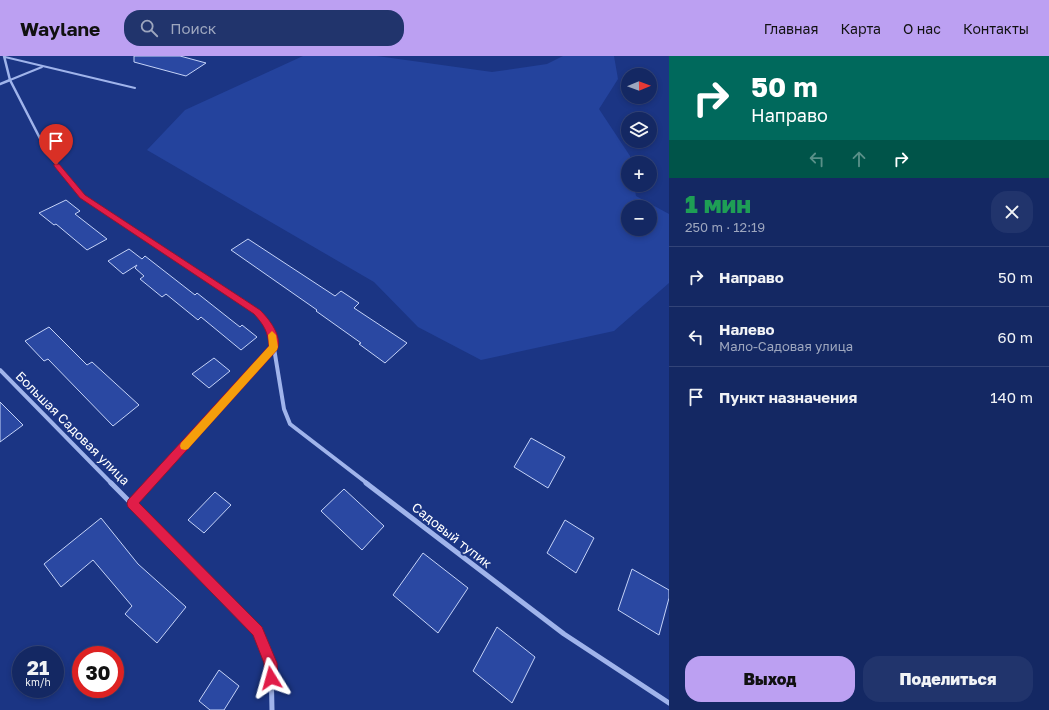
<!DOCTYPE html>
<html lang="ru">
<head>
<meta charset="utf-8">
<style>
  body { margin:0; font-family:"Golos Text",sans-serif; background:#21346c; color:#f1f3f6; height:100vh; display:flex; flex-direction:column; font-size:15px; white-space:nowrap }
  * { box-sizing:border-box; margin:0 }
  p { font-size:13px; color:#9da6be }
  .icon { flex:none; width:22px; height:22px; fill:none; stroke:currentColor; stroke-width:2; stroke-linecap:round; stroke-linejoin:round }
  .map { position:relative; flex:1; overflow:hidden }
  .sheet { display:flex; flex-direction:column; background:#142863; width:380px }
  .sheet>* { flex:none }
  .guide { background:#00695c; color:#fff; overflow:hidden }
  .needle { width:26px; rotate:89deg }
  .fabs { position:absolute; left:621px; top:12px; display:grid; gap:8px }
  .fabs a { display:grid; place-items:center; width:36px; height:36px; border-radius:50%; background:#142863; box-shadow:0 2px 6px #0003,0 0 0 1px #334478; font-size:20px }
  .speed { position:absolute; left:12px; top:590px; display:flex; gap:8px; font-size:20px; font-weight:700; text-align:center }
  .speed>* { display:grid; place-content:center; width:52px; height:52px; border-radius:50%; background:#142863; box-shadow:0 2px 6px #0003,0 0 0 1px #334478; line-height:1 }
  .speed small { font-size:10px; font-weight:400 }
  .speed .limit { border:6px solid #d22; background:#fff; color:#111 }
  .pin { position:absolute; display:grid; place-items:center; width:34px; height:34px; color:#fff; margin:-41px -17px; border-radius:50% 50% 50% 0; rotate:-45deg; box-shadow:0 0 4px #0007 }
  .pin .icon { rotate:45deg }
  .me { position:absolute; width:44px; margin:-22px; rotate:352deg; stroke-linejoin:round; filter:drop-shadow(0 0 3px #0008) }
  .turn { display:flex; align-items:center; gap:14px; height:84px; padding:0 16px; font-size:18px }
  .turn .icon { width:52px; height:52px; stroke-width:2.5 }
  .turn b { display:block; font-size:28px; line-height:34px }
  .lanes { display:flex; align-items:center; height:38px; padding:0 16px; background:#0003; justify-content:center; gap:20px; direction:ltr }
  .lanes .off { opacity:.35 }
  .round { display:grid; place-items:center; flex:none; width:42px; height:42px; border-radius:16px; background:#21346c }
  .overview { display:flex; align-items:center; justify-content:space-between; height:68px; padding:0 16px }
  h1 { font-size:24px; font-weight:800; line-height:30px; color:#1e9e55 }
  .action { display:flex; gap:8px; margin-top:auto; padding:8px 16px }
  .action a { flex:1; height:46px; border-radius:16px; background:#bca0f2; color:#111; font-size:16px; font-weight:800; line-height:46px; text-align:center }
  .action a+a { background:#21346c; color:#f1f3f6 }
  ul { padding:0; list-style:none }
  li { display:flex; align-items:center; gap:12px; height:60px; padding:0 16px; border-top:1px solid #334478 }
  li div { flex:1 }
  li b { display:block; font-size:15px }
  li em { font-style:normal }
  header { display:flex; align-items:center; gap:24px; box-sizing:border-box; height:56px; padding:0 20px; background:#bca0f2; color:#111 }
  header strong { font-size:19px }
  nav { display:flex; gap:22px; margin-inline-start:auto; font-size:14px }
  .search { width:280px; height:36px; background:#21346c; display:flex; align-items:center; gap:10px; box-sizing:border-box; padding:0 14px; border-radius:16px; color:#9da6be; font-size:15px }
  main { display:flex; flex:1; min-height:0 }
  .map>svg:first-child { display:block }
  .green { fill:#24439d; fill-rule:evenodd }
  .building { fill:#2a48a2; stroke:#c5d3f8 }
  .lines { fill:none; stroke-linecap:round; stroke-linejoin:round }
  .lane { stroke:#a0b4eb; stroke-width:2 }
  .street-far3 { stroke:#a0b4eb; stroke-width:2.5 }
  .street-far2 { stroke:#a0b4eb; stroke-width:3 }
  .street-far1 { stroke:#a0b4eb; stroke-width:4 }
  .street { stroke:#a0b4eb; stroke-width:5 }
  .route { fill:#e11d48; stroke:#92132f }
  .slow { fill:#f59e0b }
  .labels { text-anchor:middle; stroke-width:4; stroke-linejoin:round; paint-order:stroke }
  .near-street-label { font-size:13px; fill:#fff; stroke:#1b3584 }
</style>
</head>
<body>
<header>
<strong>Waylane</strong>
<div class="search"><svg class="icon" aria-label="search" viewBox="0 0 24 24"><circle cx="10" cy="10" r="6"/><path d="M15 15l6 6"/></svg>Поиск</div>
<nav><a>Главная</a><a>Карта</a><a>О нас</a><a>Контакты</a></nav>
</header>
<main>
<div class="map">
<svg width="669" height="654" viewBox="0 0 669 654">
  <rect width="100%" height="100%" fill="#1b3584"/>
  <path class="green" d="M303 0H377L492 16 547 8 563 0H614L618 23 599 53 630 100 631 107H628V129H634L636 140 669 158V227L614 275 481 304 418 271 374 226 147 94 185 54ZM628 151H650V173H628Z"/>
  <g class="building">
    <polygon points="134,0 180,0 206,7 186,20 134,6"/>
    <polygon points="66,144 80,155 75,158 107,183 87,194 56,168 54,169 39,157"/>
    <polygon points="248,183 335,240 341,235 359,247 354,252 407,287 385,307 359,288 361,287 316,255 317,254 231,194"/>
    <polygon points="129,193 142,203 145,200 195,239 197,237 240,271 242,269 257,281 241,294 201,261 198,264 166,238 162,241 140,223 144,220 135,212 137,209 123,218 108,205"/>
    <polygon points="49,271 87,309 92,306 139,349 113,370 48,303 44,305 25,285"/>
    <polygon points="214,302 230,315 209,332 192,318"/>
    <polygon points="0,346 23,369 0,386"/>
    <polygon points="531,382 565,401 548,432 514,411"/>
    <polygon points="344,433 384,470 362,494 321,455"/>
    <polygon points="215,436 231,449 204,477 188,464"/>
    <polygon points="101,462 138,508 186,551 157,587 125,558 132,550 93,504 61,531 44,508"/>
    <polygon points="565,464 594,482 576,517 547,497"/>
    <polygon points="423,497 468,532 438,577 393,539"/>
    <polygon points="632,513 669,534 669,542 659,579 618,554"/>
    <polygon points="497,571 535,601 512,647 473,615"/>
    <polygon points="219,614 239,630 224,654 210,654 199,645"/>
  </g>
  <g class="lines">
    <g class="lane">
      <polyline points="5,1 135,32"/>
      <polyline points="10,24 42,11"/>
    </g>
    <g class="street-far3">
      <polyline points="4,0 10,24 48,98 58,110"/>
      <polyline points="0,28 10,24"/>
    </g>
    <polyline class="street-far2" points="57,109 82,140 247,250"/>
    <g class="street-far1">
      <polyline points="246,249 257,256 268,267 272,280 284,353 290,368 368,428"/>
      <polyline points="0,314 112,428"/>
      <polyline points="151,428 274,291"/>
    </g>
    <g class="street">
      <polyline points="111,427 258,575 271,607 272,654"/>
      <polyline points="366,427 564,578 669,647"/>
      <polyline points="132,448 151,427"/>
    </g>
  </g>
  <path class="route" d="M54 108H59L85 139 260 254C269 263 283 280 277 294L139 447 262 571 277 607 278 622 276 626 271 628 267 626 265 622 264 607 253 579 128 451 127 448 128 444 269 290C268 276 264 269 254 258L80 142 54 110Z"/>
  <polygon class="slow" points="272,275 276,279 278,291 277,294 188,393 185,394 181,393 180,390 181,387 269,290 268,279"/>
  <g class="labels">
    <g class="near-street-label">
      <text transform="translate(73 372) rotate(45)" y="5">Большая Садовая улица</text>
      <text transform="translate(452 479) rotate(38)" y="5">Садовый тупик</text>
    </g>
  </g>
</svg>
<div class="fabs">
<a><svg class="needle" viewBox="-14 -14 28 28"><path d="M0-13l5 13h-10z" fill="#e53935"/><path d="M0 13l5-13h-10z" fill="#9da6be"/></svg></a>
<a><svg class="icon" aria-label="layers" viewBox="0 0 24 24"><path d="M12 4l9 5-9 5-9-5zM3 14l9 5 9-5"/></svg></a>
<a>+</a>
<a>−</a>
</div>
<div class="speed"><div>21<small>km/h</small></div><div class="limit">30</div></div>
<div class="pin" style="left:56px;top:109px;background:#d93025"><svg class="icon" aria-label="arrive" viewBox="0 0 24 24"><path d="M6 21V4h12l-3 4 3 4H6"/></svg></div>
<svg class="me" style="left:271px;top:622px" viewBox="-20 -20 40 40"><path d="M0-17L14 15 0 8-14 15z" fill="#e11d48" stroke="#fff" stroke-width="4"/></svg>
</div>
<section class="sheet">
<div class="guide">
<div class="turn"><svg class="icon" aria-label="right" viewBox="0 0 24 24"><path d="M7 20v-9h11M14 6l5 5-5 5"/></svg><div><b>50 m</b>Направо</div></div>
<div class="lanes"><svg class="icon off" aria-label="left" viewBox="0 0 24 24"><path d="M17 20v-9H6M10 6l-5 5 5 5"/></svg><svg class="icon off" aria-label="ahead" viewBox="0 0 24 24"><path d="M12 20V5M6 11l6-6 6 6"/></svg><svg class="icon" aria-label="right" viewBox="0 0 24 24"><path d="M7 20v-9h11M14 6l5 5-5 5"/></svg></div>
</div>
<div class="overview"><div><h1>1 мин</h1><p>250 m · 12:19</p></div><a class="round"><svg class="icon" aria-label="close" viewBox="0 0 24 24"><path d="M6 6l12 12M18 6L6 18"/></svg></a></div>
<ul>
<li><svg class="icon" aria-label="right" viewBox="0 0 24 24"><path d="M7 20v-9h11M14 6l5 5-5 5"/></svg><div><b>Направо</b></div><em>50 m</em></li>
<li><svg class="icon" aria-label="left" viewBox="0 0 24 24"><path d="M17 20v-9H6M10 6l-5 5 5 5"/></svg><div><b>Налево</b><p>Мало-Садовая улица</p></div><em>60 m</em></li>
<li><svg class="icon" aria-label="arrive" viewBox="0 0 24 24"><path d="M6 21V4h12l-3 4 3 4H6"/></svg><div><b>Пункт назначения</b></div><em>140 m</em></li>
</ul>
<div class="action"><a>Выход</a><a>Поделиться</a></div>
</section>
</main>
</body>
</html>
